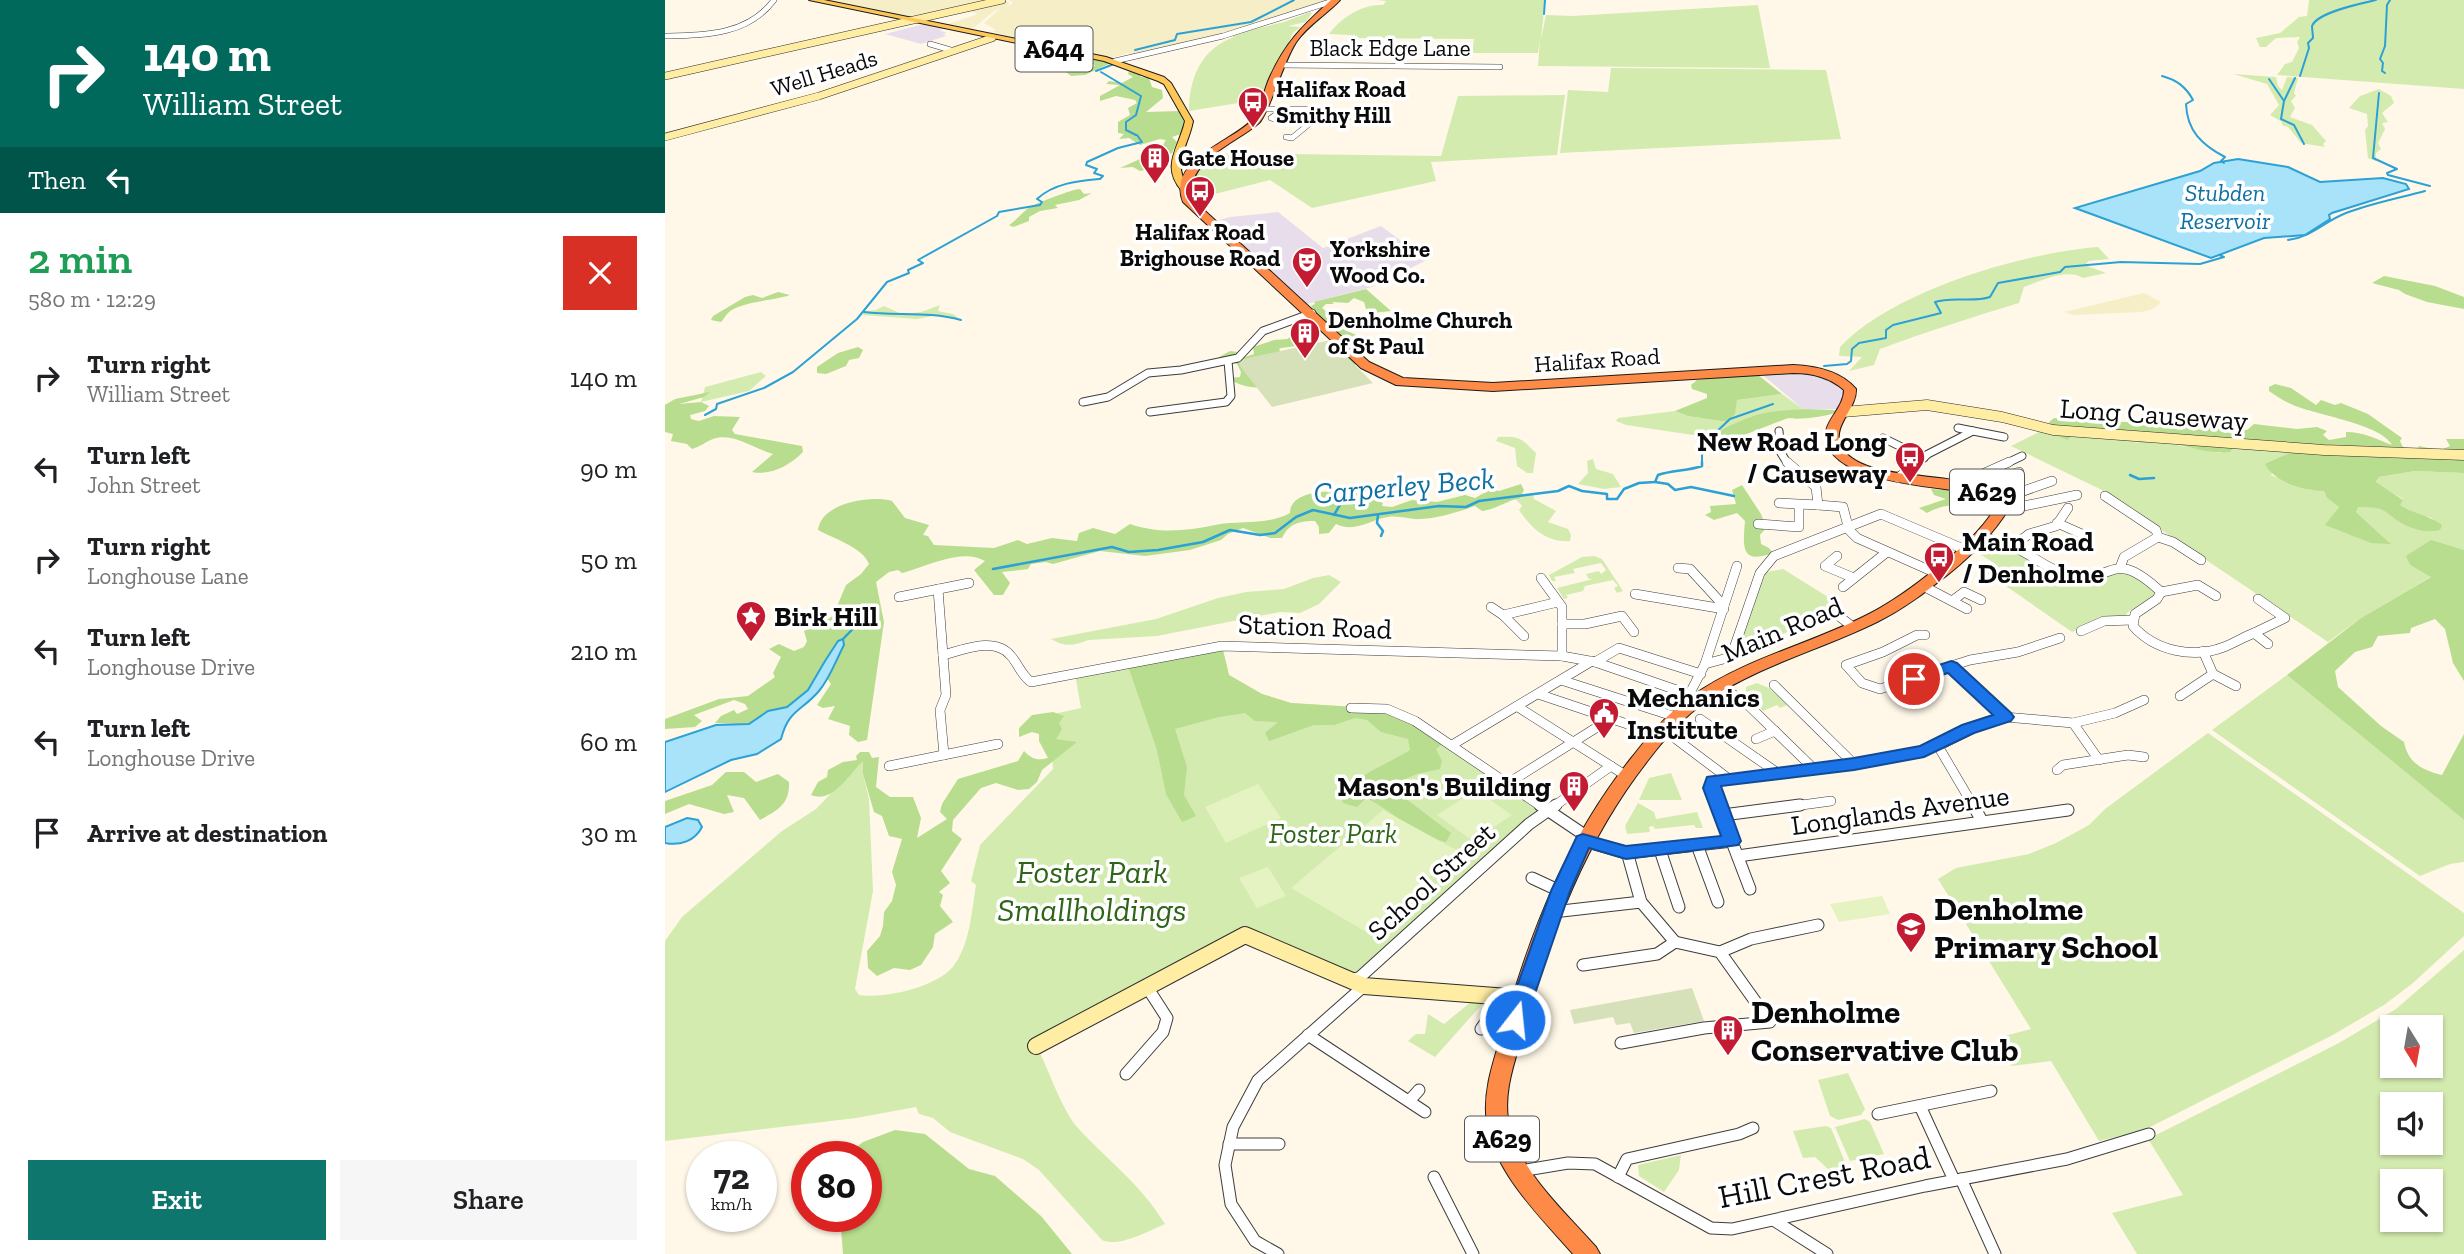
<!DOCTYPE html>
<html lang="en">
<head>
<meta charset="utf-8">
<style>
  body { margin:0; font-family:"Zilla Slab",serif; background:#f6f6f6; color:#202124; height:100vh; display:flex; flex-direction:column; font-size:26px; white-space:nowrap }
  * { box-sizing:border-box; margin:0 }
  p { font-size:23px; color:#757577 }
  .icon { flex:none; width:38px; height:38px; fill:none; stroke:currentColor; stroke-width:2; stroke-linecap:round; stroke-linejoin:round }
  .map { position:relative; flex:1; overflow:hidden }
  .drawer { display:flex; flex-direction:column; background:#fff; width:665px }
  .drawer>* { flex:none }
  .guide { background:#00695c; color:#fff; overflow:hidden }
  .needle { width:46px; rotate:169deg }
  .buttons { position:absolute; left:1715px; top:1015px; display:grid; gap:14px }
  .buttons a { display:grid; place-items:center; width:63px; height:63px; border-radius:0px; background:#fff; box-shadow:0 2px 5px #0004; font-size:35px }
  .speed { position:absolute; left:21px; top:1141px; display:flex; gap:14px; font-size:35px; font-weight:700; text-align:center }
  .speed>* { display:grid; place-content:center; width:91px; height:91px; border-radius:50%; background:#fff; box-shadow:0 2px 5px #0004; line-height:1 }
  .speed small { font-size:18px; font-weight:400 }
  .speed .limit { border:10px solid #d22; background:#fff; color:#111 }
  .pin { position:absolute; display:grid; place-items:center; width:60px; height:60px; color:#fff; margin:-30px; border:4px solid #fff; border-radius:50%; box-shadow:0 2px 7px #0007 }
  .me { position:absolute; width:77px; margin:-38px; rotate:16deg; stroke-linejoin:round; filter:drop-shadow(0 0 5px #0008) }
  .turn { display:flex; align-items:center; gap:24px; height:147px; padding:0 28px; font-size:32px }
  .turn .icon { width:91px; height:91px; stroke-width:2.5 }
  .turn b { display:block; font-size:49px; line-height:60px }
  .then { display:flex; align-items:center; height:66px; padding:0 28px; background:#0003; gap:14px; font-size:26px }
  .round { display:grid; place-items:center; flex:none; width:74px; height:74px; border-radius:0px; background:#f6f6f6 }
  .head { display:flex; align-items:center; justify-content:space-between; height:119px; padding:0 28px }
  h1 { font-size:42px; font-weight:600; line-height:52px; color:#1e9e55 }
  .cta { display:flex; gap:14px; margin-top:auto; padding:14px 28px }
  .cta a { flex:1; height:80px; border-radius:0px; background:#0f766e; color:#fff; font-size:28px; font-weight:600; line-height:80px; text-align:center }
  .cta a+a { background:#f6f6f6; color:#202124 }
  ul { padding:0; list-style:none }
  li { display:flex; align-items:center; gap:21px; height:91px; padding:0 28px }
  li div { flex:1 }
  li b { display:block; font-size:26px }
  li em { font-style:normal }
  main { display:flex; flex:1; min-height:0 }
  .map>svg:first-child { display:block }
  .industrial { fill:#e8ddeb }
  .farmland { fill:#f6eec7 }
  .green { fill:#d4ebb0; fill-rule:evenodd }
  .forest { fill:#b8dd8e }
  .cemetery { fill:#d7e1b9 }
  .pitch { fill:#e5f2c2 }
  .water { fill:#a9e3fa; stroke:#2ca1d5; stroke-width:2 }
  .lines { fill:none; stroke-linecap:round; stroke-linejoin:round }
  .stream-far1 { stroke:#2ca1d5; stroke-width:2 }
  .stream { stroke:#2ca1d5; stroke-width:2.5 }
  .street-far3-casing { stroke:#3d3d3d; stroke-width:6 }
  .street-far2-casing { stroke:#3d3d3d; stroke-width:9 }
  .street-far1-casing { stroke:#3d3d3d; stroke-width:10 }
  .street-casing { stroke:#3d3d3d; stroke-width:13 }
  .secondary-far2-casing { stroke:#2c2c2c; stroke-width:8 }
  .secondary-far1-casing { stroke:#2c2c2c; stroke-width:11 }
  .secondary-casing { stroke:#2c2c2c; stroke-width:18 }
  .primary-casing { stroke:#1b1b1b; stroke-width:2 }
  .highway-casing { stroke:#1b1b1b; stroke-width:2 }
  .street-far3 { stroke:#fff; stroke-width:5 }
  .street-far2 { stroke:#fff; stroke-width:7 }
  .street-far1 { stroke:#fff; stroke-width:9 }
  .street { stroke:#fff; stroke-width:11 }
  .secondary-far2 { stroke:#ffeda3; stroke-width:7 }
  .secondary-far1 { stroke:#ffeda3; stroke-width:10 }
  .secondary { stroke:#ffeda3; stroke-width:16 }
  .primary { fill:#ffc758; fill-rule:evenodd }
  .highway { fill:#fe8a47; fill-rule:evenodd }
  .route { fill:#1a73e8; stroke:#114b97; stroke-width:2 }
  .labels { text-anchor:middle; stroke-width:7; stroke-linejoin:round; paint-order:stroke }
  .far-street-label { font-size:23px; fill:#0a0a0a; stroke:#fff }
  .far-poi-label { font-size:23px; font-weight:bold; fill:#0a0a0a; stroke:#fff; text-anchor:start }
  .far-water-label { font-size:24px; font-style:italic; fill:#0e6fa2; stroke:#fff }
  .shield { fill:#fff; stroke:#545454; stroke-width:2 }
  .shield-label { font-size:26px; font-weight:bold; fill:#0a0a0a }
  .street-label { font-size:28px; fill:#0a0a0a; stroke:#fff }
  .poi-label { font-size:28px; font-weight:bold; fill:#0a0a0a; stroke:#fff; text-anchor:start }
  .park-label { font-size:28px; font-style:italic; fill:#2f6518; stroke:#fff }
  .water-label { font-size:30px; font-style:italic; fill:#0e6fa2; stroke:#fff }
  .near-park-label { font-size:33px; font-style:italic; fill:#2f6518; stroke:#fff }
  .near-poi-label { font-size:33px; font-weight:bold; fill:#0a0a0a; stroke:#fff; text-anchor:start }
  .near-street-label { font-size:33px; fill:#0a0a0a; stroke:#fff }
</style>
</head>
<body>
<main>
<section class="drawer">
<div class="guide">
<div class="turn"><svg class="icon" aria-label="right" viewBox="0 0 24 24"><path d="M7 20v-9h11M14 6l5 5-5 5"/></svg><div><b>140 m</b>William Street</div></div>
<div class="then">Then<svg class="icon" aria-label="left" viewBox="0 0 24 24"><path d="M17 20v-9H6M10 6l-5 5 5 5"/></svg></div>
</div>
<div class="head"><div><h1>2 min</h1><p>580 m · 12:29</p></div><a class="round" style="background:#d93025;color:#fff"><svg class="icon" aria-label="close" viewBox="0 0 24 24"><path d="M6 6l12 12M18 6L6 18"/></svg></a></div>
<ul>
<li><svg class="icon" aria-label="right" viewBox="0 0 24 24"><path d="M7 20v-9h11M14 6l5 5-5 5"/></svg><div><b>Turn right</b><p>William Street</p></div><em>140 m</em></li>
<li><svg class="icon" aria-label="left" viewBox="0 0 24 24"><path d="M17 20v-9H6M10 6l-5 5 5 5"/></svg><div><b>Turn left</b><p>John Street</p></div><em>90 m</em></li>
<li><svg class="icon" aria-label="right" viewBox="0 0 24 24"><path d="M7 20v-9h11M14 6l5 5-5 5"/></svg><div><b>Turn right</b><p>Longhouse Lane</p></div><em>50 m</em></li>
<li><svg class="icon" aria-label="left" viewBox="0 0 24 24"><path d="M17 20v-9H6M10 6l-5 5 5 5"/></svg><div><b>Turn left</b><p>Longhouse Drive</p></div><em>210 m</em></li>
<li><svg class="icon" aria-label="left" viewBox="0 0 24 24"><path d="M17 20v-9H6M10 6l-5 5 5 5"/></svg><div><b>Turn left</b><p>Longhouse Drive</p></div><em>60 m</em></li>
<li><svg class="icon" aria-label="arrive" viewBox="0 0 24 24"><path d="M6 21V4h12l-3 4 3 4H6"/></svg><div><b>Arrive at destination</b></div><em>30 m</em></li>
</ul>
<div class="cta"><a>Exit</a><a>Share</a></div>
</section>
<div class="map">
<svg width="1799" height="1254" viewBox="0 0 1799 1254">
  <rect width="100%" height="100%" fill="#fff8e8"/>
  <g class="industrial">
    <polygon points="263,23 282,28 274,30 282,33 278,34 281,36 256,44 220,34"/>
    <polygon points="613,212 658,248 716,226 762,260 707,287 638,305 547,222 565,217"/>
    <polygon points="1128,369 1179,383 1179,409 1138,409 1093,371"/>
  </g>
  <g class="farmland">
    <polygon points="156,0 330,0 255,17 239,16"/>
    <polygon points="344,0 667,0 602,23 468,56 464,53 446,58 335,37 339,35 327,32 331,30 319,23 336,8 328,12 306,30 283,24 313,14 301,10 340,1 345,3 341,7 348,3"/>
    <polygon points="1479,293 1496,302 1488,309 1477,312 1408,315 1399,312"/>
  </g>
  <g class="green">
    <path d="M712 0H880L876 40 881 15 907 16 1093 5 1105 68 873 66 875 39 873 53H807L809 39 684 38 685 35 664 34C677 17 697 4 718 5L721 1Z"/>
    <polygon points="1644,0 1799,0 1799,89 1612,75 1620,64 1627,62 1634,48 1632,42 1635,37 1611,38 1601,47 1595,47 1591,38 1615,33 1634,17 1642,16"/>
    <path d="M645 12 647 13 641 22 623 26 636 27 628 33 589 119 592 100 524 111C524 78 536 49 569 37L565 35 619 22Z"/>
    <polygon points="946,68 1161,70 1176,139 895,153 903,90 943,92"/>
    <polygon points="1568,74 1611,77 1613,86 1617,90 1622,77 1633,78 1629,93 1631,96 1626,101 1630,108 1625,117 1647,125 1661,141 1658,144 1660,147 1636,143 1623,127 1617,125 1617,122 1605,115 1614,105 1602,84"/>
    <polygon points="1714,89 1726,96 1729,103 1717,113 1723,122 1717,123 1720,129 1713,143 1716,149 1711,153 1711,161 1703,158 1700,130 1703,126 1702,114 1684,108 1695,96"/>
    <polygon points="900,95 892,155 766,162 771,181 647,208 605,180 546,195 542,190 528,185 527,181 534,170 551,153 776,156 793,96"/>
    <path d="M1433 247 1444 259 1424 261 1420 265 1441 273 1418 278C1401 268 1376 281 1359 287L1354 303C1307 317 1261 332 1215 349L1209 365 1184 371 1197 357 1174 356 1175 347C1228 291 1357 253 1433 247Z"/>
    <polygon points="275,305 273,311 288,314 296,320 273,315 252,319 197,315 201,311 211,310 219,306 237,314 256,312"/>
    <polygon points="96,372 101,376 84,391 36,402 40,387"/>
    <path d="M1117 394 1138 409C1099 414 1091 411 1056 431L1058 436 1055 439 961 425 951 421 953 418 1010 411 1023 416 1062 422 1070 410 1072 400Z"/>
    <path d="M1378 430 1467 440 1471 443H1501L1555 453 1566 449 1629 452 1616 458 1606 475 1623 483 1659 491 1662 498 1674 507 1661 525 1707 543H1725L1691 512 1692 507C1699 507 1708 506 1715 509 1723 511 1726 517 1733 521 1744 529 1763 534 1775 530L1767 518 1744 512 1734 505 1738 499 1711 483 1714 477 1750 471 1799 473V550L1766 541 1742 556 1745 565 1767 576 1696 618 1663 642 1437 490 1346 446Z"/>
    <path d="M833 437C855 436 856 438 871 453L868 473H862L852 466 850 448 831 441Z"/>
    <polygon points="928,459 931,469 948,474 956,487 939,489 913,484 923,473 922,461"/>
    <path d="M868 494 869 499 891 511 883 522 903 529 906 535 905 541C882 543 866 528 854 510L857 506 849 497Z"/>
    <path d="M1321 545C1352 547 1373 571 1401 579 1427 586 1447 566 1465 572 1474 574 1483 586 1490 592V595L1463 612 1459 618 1432 621 1407 632 1318 570 1329 563 1310 551Z"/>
    <polygon points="929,556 937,559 958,591 952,593 949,588 953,586 948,580 920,586 918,591 901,595 903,598 899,599 892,588 928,579 924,579 921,574 934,571 936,574 931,578 941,570 936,563 908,569 910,573 889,577 891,581 887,581 884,575 917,557"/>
    <polygon points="1118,569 1176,605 1164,607 1149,619 1081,652 1073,649 1097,573"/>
    <path d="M664 575 676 582 654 604 635 613 615 612 492 636 423 640C409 646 399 647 386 639L491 619 553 598 581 592 619 589 648 578Z"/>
    <path d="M557 646 564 675 597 694 626 703 722 709 883 808 694 978 580 935 374 1051C385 1073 397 1110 413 1128 445 1163 474 1182 500 1224 483 1231 454 1248 437 1240L374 1170 358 1159 285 1132 268 1118 254 1114 251 1107 191 1118 0 1141V941L17 917 117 831 151 809 198 760V774L204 799 208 891 190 989 194 995C220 999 274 987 290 964 305 943 307 909 311 885L306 881 315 845 388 769 384 715 416 708 410 674Z"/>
    <polygon points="1622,675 1799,820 1799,862 1785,864 1755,876 1547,730"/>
    <polygon points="1092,683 1104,688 1122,705 1115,708 1112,705 1098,711 1081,694 1081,687"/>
    <polygon points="1543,733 1799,913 1799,936 1748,983 1719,1005 1666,1036 1477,1131 1434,1141 1386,1061 1346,1066 1332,1038 1366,1029 1273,879 1291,868 1364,854 1391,843 1424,825 1440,809"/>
    <polygon points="1006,773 1017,800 974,800 984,778"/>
    <polygon points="973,803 989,812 991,819 1032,812 1038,828 1031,828 1029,825 990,829 988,826 984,827 985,832 962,834 960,826"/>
    <path d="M1799 950V1254H1472L1447 1213 1518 1195 1483 1139 1674 1043 1731 1009ZM1727 1027H1766V1066H1727ZM1727 1104H1766V1143H1727ZM1727 1181H1766V1220H1727Z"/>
    <polygon points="807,1001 819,1002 770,1057 743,1041 751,1034 760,1034 763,1014 779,1024"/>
    <polygon points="1183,1073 1200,1109 1196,1115 1173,1120 1165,1116 1153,1080"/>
    <polygon points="1200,1119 1205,1122 1219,1154 1185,1161 1170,1127"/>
    <polygon points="1161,1126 1166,1128 1182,1167 1164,1170 1150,1157 1138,1158 1128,1131"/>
    <polygon points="1016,1155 1014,1170 999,1192 974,1176 973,1165"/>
  </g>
  <g class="forest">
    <polygon points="397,52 411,54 403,61 405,69 430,66 425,60 408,61 418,55 448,62 420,75 406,76 396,68 399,64 389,65 383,60 402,55"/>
    <polygon points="464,71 473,72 476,77 484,78 487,87 497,90 498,98 481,112 515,111 520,125 516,134 507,137 512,142 507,153 497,158 494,167 475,171 468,167 455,168 495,150 501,140 495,139 475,145 464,138 454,139 459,134 453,133 453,122 465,115 463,108 472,103 470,100 451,96 435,101 435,96 455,85 441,84 444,81 457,83 468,77 463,74"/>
    <path d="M415 189 419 194 427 193 414 200 390 205 393 208 375 211 364 217V221L348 227 344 225C352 220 357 212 365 207 372 203 408 189 415 189Z"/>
    <polygon points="1719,276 1770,286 1799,297 1799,309 1762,302 1740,294 1734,290 1707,283"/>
    <polygon points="701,289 726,311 707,313 701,309 699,302 689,298 683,303 667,302 669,304 661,304 657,308 671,319 673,314 686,316 696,314 694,318 677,321 677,325 682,331 696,337 679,341 646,306 650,304 649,302"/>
    <path d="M113 292 125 295C108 301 73 302 63 313 60 316 59 319 56 322L46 320 48 316 80 297 88 295 97 298Z"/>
    <path d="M633 332 649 334 646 340 655 343 616 348 614 349 617 354 679 352 691 363 690 366C660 374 588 402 565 378L575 377 576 372 572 364 554 357 565 351 573 352 577 358 589 354 588 347 609 340 622 339Z"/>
    <polygon points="193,347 198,350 194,358 184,360 181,366 161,374 152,373 152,367 173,353"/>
    <polygon points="1092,374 1117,394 1072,400 1070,414 1062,422 1023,416 1010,411 1042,398 1042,394 1027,389 1026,385 1032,380"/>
    <path d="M1610 384 1626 388 1651 405 1656 400 1670 405 1676 403 1703 414 1737 438 1735 441 1738 447 1751 451 1754 446 1779 451 1778 449 1785 446 1781 439H1799V473L1750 471 1714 477 1711 482 1738 500 1735 505C1748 514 1764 515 1777 525L1775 530C1763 534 1744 529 1733 521 1726 517 1723 512 1715 509 1708 507 1700 507 1693 507L1691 512 1726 544 1706 543 1660 525 1674 507 1662 498 1659 491C1638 490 1610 483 1600 464L1627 452 1567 449 1565 452C1541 455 1518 443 1494 442 1485 442 1474 445 1467 440L1406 435 1403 440 1381 432 1387 427 1384 422 1389 418 1402 420 1409 418 1434 423 1432 420 1437 416 1451 422H1467V426L1494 424 1506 427 1512 423 1540 431 1543 424 1570 426 1582 430 1589 424 1632 429 1652 427 1662 431 1658 435 1664 440 1681 437V432C1699 432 1711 439 1727 445 1716 424 1651 415 1628 405 1619 401 1611 396 1604 391V387Z"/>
    <path d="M45 392 39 397 14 404 36 402 44 406 40 411 25 415 26 419 34 421 49 416 75 417 67 430 70 434 137 446 138 452C125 465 106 476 87 472L108 454C90 449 67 432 48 439 40 442 35 447 27 449L22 444 6 441 8 434 0 432V405L10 399Z"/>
    <path d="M1140 409 1169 410 1171 412C1162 417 1133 420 1123 418L1069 439 1055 435V431C1088 413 1103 411 1140 409Z"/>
    <path d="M856 484 859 490 855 498C841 501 832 509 817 511L810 506C793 512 774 518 756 519 746 520 734 515 723 517 704 520 691 533 671 524L664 533 654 534V527L650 521C635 521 624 523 617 538H605L578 528 563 534 556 540 525 550 480 556 435 551 388 564 381 562 366 564 363 569 337 572 345 583 338 595H329L309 570 320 561C298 547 260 567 237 573L233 570 224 572 211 582 219 622 202 740 193 742 184 735 185 726 163 719 170 706 158 708 152 705 166 684 161 677 172 660 170 656 152 685 130 703 84 724 50 723 56 716 69 710 72 714 83 709 80 704 69 700 29 715 37 721 30 727 0 729V719L54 699 83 696 110 677 108 673 116 657 104 649 114 644 129 651 139 647 142 641 139 631 168 616 181 585 196 574 204 564C198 547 167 538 153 530 156 503 205 495 227 501L240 518 264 525 258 535 263 536 269 545 329 548 353 540 362 544 387 538 412 541 414 533 428 528 450 534 465 524C494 534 521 531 550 525 575 520 601 526 625 513 625 488 674 490 692 493 700 494 710 500 718 503L717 506 727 507 747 500 772 502 800 495 810 498 826 489 834 491Z"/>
    <path d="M1077 485 1096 514 1101 528 1095 535 1096 544 1104 548 1108 553C1075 565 1078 546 1080 521L1072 513 1049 520 1040 515 1046 512 1045 506 1071 504 1067 490Z"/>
    <path d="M1266 489C1290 491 1311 490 1326 511L1325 517C1302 506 1286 500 1262 513L1254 508 1281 499 1269 495Z"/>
    <path d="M1766 540 1799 550V681L1788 663 1780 629 1770 619 1746 628 1745 633 1713 636 1707 647 1690 652 1670 671 1673 687 1716 726 1739 742C1743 763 1757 770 1777 775L1799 734V820L1622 675 1696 618 1766 577 1745 565 1741 556Z"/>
    <path d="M557 646 564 675 597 694 626 703 722 709 781 742 771 749 777 761 775 769 752 774 724 786 786 833 781 842C748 835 730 812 701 798L692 807 678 803 676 796C694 773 721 765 745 750L743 739 716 732 702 720 690 718 669 725H649L604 741 600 733 613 722 590 721 580 713 554 717 510 729 522 767 519 795 531 816 517 822 501 794 492 750 463 666Z"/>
    <path d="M388 712 399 716 394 723 397 729 391 739 412 742 377 770 372 782 364 789 353 790 331 783 316 788 288 820 287 831 297 839 276 871 285 883 274 892 278 895 275 906 288 922 270 934 268 947 256 965 245 970 229 968 212 976 203 968 202 951 215 936 218 926 219 912 227 901 231 885 227 872 237 839 224 836 217 816 209 812 198 774V761C184 774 168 804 146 795L153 782 162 777 163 770 178 762 192 760 191 756 195 752H204L207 758 214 757 211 787 225 797H248L256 818 252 838 282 819 275 812 277 804 293 779 353 761 359 751C367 759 372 761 383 758L374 741V734L367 732 354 737V728L367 715Z"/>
    <path d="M61 772H79L91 782 113 774 124 782C125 804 113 810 95 820L79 798 62 795 69 812 59 814 24 804 0 814V801L47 785Z"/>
    <polygon points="230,1130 260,1134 304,1169 330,1176 376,1216 407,1254 178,1254 175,1216 201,1216 201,1157 178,1157 198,1142"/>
  </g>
  <g class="cemetery">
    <polygon points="666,340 674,349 673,352 679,354 708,383 607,407 575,366 574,360"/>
    <polygon points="1027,988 1039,1021 969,1033 965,1023 951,1025 948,1017 909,1024 905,1010"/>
  </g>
  <g class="pitch">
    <polygon points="593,784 616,818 561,843 540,807"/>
    <polygon points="811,790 847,815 808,841 772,815"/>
    <polygon points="718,810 793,851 703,933 626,888"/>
    <polygon points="603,867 621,896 592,908 574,878"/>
    <polygon points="1217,896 1225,914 1174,922 1165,904"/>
  </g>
  <g class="water">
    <polygon points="1573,159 1623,167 1655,182 1718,178 1741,184 1744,189 1667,213 1664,215 1665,219 1640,235 1599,238 1546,258 1410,208 1535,171 1549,163"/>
    <path d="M178 639 179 645C171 660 165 678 154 691 136 712 124 709 116 739L92 754 66 760 0 792V742L51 725 84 724 103 711 122 707 143 690 160 661 173 641Z"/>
    <path d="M22 818 33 820 37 827C30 841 15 846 0 843V827Z"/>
  </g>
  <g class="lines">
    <g class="stream-far1">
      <polyline points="879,14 880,0"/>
      <polyline points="470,50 510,40 512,34 586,22 629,0"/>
      <polyline points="431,71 449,64"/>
      <polyline points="436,72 476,96 471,115 461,122 461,130 471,135"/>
      <polyline points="1720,73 1717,71 1718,63 1715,59 1720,46 1722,5 1725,0"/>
      <path d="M1497 76C1512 80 1521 87 1528 100L1521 104C1522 131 1537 145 1560 157L1556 161 1559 163"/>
      <path d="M1635 76 1644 48 1643 43 1648 38C1648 36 1647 28 1647 26 1652 12 1698 3 1711 0"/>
      <polyline points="1630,78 1619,101 1616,119 1629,125 1639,144"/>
      <polyline points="1604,79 1619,101"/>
      <polyline points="1714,93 1708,158 1732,169 1722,173 1723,175 1765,186"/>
      <path d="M1623 240C1647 237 1660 221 1681 213 1707 203 1734 198 1760 191"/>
      <path d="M199 312C232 316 264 311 296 320"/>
      <path d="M1159 366 1182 364 1186 361 1187 349 1194 343 1221 338V330L1228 325 1276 313 1270 302C1288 296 1307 303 1325 297L1333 283 1395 272 1400 267 1456 262 1535 264 1559 257 1554 255"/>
      <path d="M40 415 51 409 52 404 99 388 128 372 192 319 222 282 244 273 243 270 258 263 253 260 332 216 334 212 375 205 377 202 372 199C389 183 413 181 435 179L438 176 429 173 432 169 421 165 422 162 453 148 477 142 472 135"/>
      <polyline points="1047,436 1065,419 1108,404"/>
      <polyline points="1037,464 1037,455 1046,440"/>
    </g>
    <g class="stream">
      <polyline points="1465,475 1474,479 1489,478"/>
      <polyline points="990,482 1003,484 1010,490 1026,487 1069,496"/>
      <polyline points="669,515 676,503"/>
      <polyline points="713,515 712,523 718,531 716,536"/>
      <path d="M328 569 447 547 464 552 493 550 538 542 565 530 595 535 610 533 631 517 648 510 685 518 774 506 801 507 814 501 893 491 904 486 917 491 942 494V499H952L959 489 974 483 990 482 993 475C1007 470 1023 471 1037 466V462"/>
      <polyline points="178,639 207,609"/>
    </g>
    <g class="street-far3-casing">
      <g id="street-far3">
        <path d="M0 36C41 35 83 35 109 0"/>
        <polyline points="265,44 289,51"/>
        <polyline points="450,61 558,36 671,0"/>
        <polyline points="615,65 835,67"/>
        <polyline points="597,109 647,109 655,115 683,118"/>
        <polyline points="617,110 606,118 619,121 617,123"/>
        <polyline points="621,137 627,138 655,115"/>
      </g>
    </g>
    <g class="street-far2-casing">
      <g id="street-far2">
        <polyline points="418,402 443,397 483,373 516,370 573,358 598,331 647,313"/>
        <polyline points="485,412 561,402 566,396 563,361"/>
        <polyline points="1293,428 1308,431"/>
        <polyline points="1114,431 1116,453 1123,464"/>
        <polyline points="1218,438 1259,458"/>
        <polyline points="1097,439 1114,440"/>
        <polyline points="1251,464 1263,454 1308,431 1339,437"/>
        <polyline points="1340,464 1357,456"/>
      </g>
    </g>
    <g class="street-far1-casing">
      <g id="street-far1">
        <polyline points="1122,462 1151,487 1153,505 1178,507 1184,530 1192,538 1273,574"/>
        <polyline points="1233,478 1253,462"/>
        <polyline points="1301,488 1304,480 1344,462"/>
        <polyline points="1314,489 1354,472"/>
        <polyline points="1440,496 1491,530 1493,537 1459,557 1456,565"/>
        <polyline points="1333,500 1387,481"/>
        <polyline points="1114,503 1153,505"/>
        <polyline points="1334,504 1354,507 1412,495"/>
        <polyline points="1392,523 1417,534"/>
        <polyline points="1093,524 1134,527 1134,505"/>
        <path d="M1316 536C1330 541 1344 545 1357 551 1372 559 1385 570 1401 574 1451 587 1444 544 1496 592L1492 599 1470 614 1468 626C1490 651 1528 659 1559 647 1569 643 1579 637 1589 633L1603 644"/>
        <polyline points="1493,537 1508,542 1536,560"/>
        <polyline points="1347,547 1364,534 1391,526 1403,508"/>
        <polyline points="1172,556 1160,566 1189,578"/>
        <polyline points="1013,568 1025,569 1059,606"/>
        <polyline points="876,578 897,607 897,656"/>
        <polyline points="1258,586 1302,609"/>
        <polyline points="1178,587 1222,552"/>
        <polyline points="273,589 281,695 275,710 279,755"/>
        <polyline points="1496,592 1533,585 1551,596"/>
        <polyline points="970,594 1059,609"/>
        <polyline points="234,597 304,583"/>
        <polyline points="1287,601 1299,592 1316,600"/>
        <polyline points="826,607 838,615"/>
        <polyline points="1171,614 1188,627"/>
        <polyline points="897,624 920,624 957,616 969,632"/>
        <polyline points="1416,631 1439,621 1467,620"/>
        <polyline points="1589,633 1620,618 1593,599"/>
        <polyline points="1260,635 1252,635 1218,652 1181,665 1197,683 1215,689 1305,660 1353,652 1395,638"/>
        <polyline points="859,636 838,615 893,602"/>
        <path d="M278 655C298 650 330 636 346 656 354 665 356 675 366 682L557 646 897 656 930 662 1035 698"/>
        <polyline points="930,662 954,648 1036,674"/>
        <polyline points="1040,664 1066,657 1095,573 1109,556 1216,514 1301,550"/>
        <polyline points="1286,667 1340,717"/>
        <polyline points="1548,674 1571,686"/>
        <polyline points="896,680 1011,717"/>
        <polyline points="1054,685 1081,703 1149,769"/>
        <polyline points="1109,685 1189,764"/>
        <polyline points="1025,693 1040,664 1072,566"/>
        <polyline points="873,694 995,735"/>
        <polyline points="1515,696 1548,674 1538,651"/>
        <polyline points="853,707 960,775"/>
        <polyline points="686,708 722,709 750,721 877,807"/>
        <polyline points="1035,719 1114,774"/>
        <polyline points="1408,723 1434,760"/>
        <polyline points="1007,736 1064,779"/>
        <polyline points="1091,739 1110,731"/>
        <polyline points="787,745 927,661"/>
        <polyline points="1273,746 1309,807"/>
        <polyline points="224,766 333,744"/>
        <polyline points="1392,770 1398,765 1463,755 1479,757"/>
        <polyline points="845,782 945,719"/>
        <polyline points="888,807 946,766"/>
        <polyline points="1054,807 1047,788 1049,781 1217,760 1273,746 1323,721 1340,717 1408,723 1450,713 1479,700"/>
        <polyline points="1122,807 1166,801"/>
      </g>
    </g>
    <g class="street-casing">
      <g id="street">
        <polyline points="875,805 921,836"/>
        <polyline points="1053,805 1085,889"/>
        <polyline points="1308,805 1317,821"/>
        <polyline points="1058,815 1135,805"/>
        <polyline points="920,841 961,853 1067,841"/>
        <polyline points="1032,845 1053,902"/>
        <polyline points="995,850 1014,907"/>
        <polyline points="962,852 976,902 1010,942"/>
        <polyline points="1073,856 1403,810"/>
        <polyline points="867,878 895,891"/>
        <polyline points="888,912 976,902"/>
        <polyline points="1055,952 1086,939 1153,925"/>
        <polyline points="918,965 992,954 1010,942 1055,952 1105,1022 1039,1028 956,1043"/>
        <polyline points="686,979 694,978 864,824 891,805"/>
        <polyline points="816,1029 823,1019 827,995"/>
        <polyline points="643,1035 760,1112"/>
        <polyline points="461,1074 498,1032 502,1018 482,987"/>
        <polyline points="745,1100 754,1090"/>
        <polyline points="1255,1106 1289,1180"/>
        <polyline points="1213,1114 1326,1091"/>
        <polyline points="564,1144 614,1144"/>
        <polyline points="855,1171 903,1163 930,1164 1046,1228 1067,1229 1260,1186 1402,1159 1484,1134"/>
        <polyline points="769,1177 808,1254"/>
        <polyline points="953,1177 962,1159 1074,1134 1088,1128"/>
        <polyline points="1296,1179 1330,1254"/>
        <polyline points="1110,1221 1162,1254"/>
        <polyline points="613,1254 590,1241 566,1204 560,1165 568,1127 593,1080 699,986"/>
      </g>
    </g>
    <g class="secondary-far2-casing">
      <g id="secondary-far2">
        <polyline points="0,76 337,0"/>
        <polyline points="0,137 154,96 327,38"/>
      </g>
    </g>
    <g class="secondary-far1-casing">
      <polyline id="secondary-far1" points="1178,412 1262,405 1337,417 1388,430 1659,450 1799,455"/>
    </g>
    <g class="secondary-casing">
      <polyline id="secondary" points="371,1046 580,935 699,986 856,998"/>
    </g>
    <g class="primary-casing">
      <path id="primary" d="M144 0H159L441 57 499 77 506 83 528 121C523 148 505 164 525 189L517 191C495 166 514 148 520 121L499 84 493 81 439 61Z"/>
    </g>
    <g class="highway-casing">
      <path id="highway" d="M666 0H675C662 14 643 25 632 41 619 59 604 114 594 123 570 144 520 160 527 199L704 362 738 378 828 383 1128 365C1151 366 1176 371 1191 389 1192 408 1168 425 1175 444 1196 493 1330 460 1343 510 1328 534 1308 554 1286 572 1263 590 1239 609 1212 622 1155 650 1092 666 1040 702 1019 717 1000 738 984 759 921 839 885 932 859 1030 850 1061 836 1096 845 1128 857 1174 900 1212 931 1247L935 1254H908C876 1217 830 1174 822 1123 817 1092 829 1060 838 1030 865 932 903 836 968 756 985 734 1004 712 1027 696 1081 658 1146 644 1204 614 1229 601 1252 584 1274 566 1294 550 1315 532 1329 510L1327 503 1314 494C1278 486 1170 485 1161 440 1157 422 1179 409 1179 390 1164 377 1147 373 1128 373L828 391 731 385 696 368 518 202C501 159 570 141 588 119 596 109 599 90 604 79 621 41 637 27 666 0Z"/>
    </g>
    <use href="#street-far3" class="street-far3"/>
    <use href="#street-far2" class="street-far2"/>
    <use href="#street-far1" class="street-far1"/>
    <use href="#street" class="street"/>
    <use href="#secondary-far2" class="secondary-far2"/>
    <use href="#secondary-far1" class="secondary-far1"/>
    <use href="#secondary" class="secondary"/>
    <use href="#primary" class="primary"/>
    <use href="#highway" class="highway"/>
  </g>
  <polygon class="route" points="1286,661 1292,663 1346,713 1349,717 1346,721 1309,733 1259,757 1189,770 1056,786 1076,841 1073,845 961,859 924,848 905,891 861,1020 858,1026 850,1029 843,1026 840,1020 886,891 912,836 918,834 961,846 1056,836 1038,788 1042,777 1189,758 1255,746 1297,725 1328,715 1283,673 1249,684 1241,679 1243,675"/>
  <defs>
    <g id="bus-pin" transform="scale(1.575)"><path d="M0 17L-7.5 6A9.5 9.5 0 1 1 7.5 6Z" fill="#c21b32" stroke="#fff"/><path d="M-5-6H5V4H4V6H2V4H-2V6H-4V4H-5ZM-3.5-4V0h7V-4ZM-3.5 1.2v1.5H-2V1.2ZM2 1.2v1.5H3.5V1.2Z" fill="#fff"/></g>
    <g id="building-pin" transform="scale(1.575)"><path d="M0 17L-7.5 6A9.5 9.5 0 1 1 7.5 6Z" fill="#c21b32" stroke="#fff"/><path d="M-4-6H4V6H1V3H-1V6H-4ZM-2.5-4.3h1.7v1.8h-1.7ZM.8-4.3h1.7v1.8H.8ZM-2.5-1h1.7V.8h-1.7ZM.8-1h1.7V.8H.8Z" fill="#fff"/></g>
    <g id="theatre-pin" transform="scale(1.575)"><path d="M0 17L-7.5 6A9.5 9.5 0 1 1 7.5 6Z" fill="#c21b32" stroke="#fff"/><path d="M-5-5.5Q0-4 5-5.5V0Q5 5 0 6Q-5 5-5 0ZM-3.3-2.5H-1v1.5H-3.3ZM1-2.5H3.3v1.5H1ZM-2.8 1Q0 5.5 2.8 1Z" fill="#fff"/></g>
    <g id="sight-pin" transform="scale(1.575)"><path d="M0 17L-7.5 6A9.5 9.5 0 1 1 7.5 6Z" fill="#c21b32" stroke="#fff"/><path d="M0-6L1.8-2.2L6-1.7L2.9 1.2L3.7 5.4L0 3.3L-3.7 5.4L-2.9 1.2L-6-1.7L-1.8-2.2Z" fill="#fff"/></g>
    <g id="civic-pin" transform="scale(1.575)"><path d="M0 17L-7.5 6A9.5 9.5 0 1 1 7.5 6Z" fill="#c21b32" stroke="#fff"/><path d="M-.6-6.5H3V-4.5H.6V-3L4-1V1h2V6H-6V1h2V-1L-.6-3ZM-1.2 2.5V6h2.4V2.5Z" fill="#fff"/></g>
    <g id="school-pin" transform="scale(1.575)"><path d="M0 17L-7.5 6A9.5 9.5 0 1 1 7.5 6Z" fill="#c21b32" stroke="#fff"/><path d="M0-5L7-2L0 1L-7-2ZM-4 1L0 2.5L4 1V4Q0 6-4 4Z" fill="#fff"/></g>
  </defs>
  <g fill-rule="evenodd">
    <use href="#bus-pin" x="588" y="102"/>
    <use href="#building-pin" x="490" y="158"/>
    <use href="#bus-pin" x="535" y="191"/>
    <use href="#theatre-pin" x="642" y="262"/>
    <use href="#building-pin" x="640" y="333"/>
    <use href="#bus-pin" x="1245" y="457"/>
    <use href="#bus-pin" x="1274" y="557"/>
    <use href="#sight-pin" x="86" y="616"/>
    <use href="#civic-pin" x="939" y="713"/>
    <use href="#building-pin" x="909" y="786"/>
    <use href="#school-pin" x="1246" y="927"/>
    <use href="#building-pin" x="1063" y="1030"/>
  </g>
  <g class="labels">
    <g class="far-street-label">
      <text x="725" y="56">Black Edge Lane</text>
      <text transform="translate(159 73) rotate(-17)" y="8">Well Heads</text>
      <text transform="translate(932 360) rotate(-4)" y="8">Halifax Road</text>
    </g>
    <g class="far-poi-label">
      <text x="611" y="97">Halifax Road<tspan x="611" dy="26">Smithy Hill</tspan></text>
      <text x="513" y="166">Gate House</text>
      <text x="535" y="240" text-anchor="middle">Halifax Road<tspan x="535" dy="26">Brighouse Road</tspan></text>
      <text x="665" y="257">Yorkshire<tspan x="665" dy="26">Wood Co.</tspan></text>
      <text x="663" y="328">Denholme Church<tspan x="663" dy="26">of St Paul</tspan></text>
    </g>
    <g class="far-water-label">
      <text x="1560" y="201">Stubden<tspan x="1560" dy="28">Reservoir</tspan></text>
    </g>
    <g class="shield">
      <rect x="350.5" y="26.5" width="77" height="45" rx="5"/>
      <rect x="1285" y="469.5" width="74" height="45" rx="5"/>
      <rect x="800" y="1116.5" width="74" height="45" rx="5"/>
    </g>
    <g class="shield-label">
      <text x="389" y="58">A644</text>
      <text x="1322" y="501">A629</text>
      <text x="837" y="1148">A629</text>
    </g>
    <g class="street-label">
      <text transform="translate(1489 414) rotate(4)" y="10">Long Causeway</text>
      <text transform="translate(650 626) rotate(2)" y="10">Station Road</text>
      <text transform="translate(1117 629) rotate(-23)" y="10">Main Road</text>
      <text transform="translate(1235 810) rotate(-8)" y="10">Longlands Avenue</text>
      <text transform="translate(766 881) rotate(-42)" y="10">School Street</text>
    </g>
    <g class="poi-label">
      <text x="1222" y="451" text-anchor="end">New Road Long<tspan x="1222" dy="32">/ Causeway</tspan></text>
      <text x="1297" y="551">Main Road<tspan x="1297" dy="32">/ Denholme</tspan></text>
      <text x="109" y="626">Birk Hill</text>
      <text x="962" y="707">Mechanics<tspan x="962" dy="32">Institute</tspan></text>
      <text x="886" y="796" text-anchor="end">Mason's Building</text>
    </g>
    <g class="park-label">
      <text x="668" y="843">Foster Park</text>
    </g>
    <g class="water-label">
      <text transform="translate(739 486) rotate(-5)" y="10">Carperley Beck</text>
    </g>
    <g class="near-park-label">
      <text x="427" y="883">Foster Park<tspan x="427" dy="38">Smallholdings</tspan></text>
    </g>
    <g class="near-poi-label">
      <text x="1269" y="920">Denholme<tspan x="1269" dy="38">Primary School</tspan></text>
      <text x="1086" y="1023">Denholme<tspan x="1086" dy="38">Conservative Club</tspan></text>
    </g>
    <g class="near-street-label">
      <text transform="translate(1159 1176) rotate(-11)" y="12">Hill Crest Road</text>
    </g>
  </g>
</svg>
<div class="buttons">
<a><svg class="needle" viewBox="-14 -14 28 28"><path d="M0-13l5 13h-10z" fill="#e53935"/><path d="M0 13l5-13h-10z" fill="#757577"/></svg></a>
<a><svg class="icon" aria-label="sound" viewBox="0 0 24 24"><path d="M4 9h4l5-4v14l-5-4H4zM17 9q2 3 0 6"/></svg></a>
<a><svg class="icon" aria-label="search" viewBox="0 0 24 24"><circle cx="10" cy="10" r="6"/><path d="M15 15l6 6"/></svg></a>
</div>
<div class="speed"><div>72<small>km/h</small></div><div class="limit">80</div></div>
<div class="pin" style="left:1249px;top:679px;background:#d93025"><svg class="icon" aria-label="arrive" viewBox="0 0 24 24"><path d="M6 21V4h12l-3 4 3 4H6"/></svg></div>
<svg class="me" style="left:850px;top:1020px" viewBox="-20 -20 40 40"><circle r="17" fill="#1a73e8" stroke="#fff" stroke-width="3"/><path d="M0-11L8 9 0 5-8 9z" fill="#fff"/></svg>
</div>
</main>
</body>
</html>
